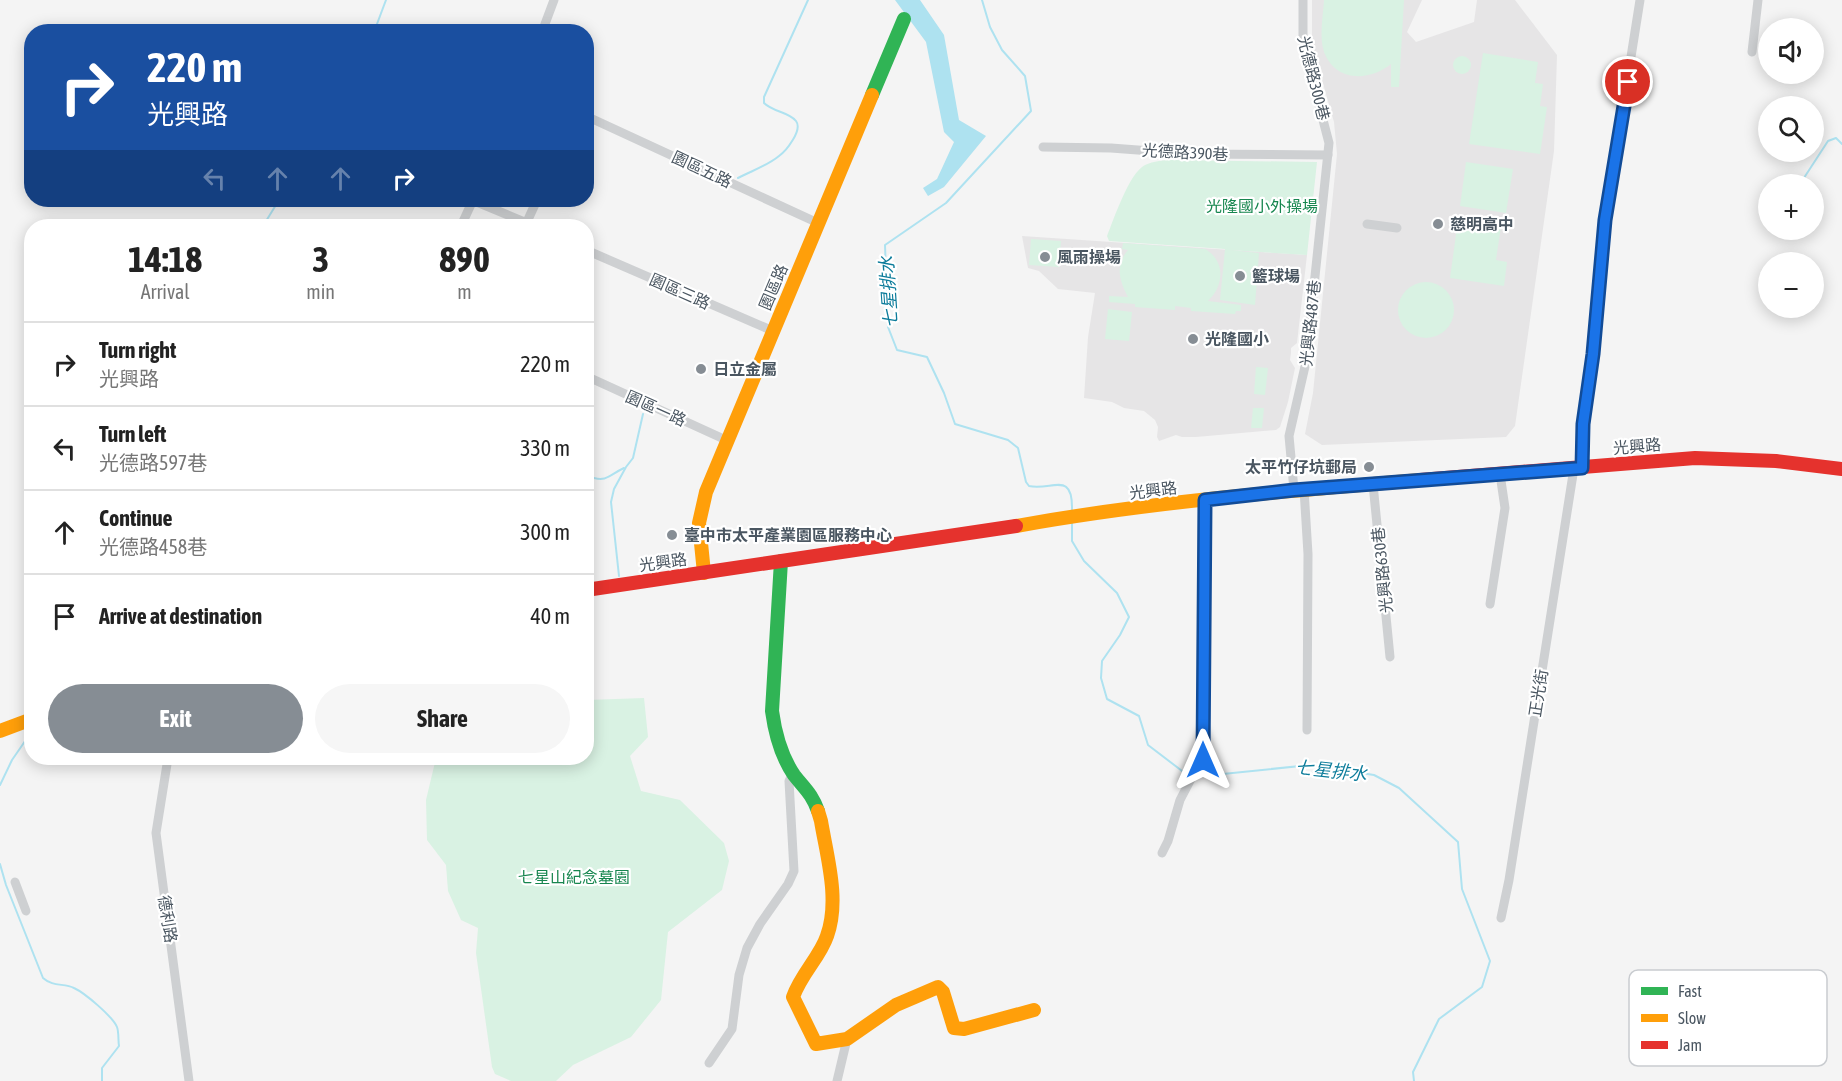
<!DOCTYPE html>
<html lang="en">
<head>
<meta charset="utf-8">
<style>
  body { margin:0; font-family:"Asap Condensed","Noto Sans TC",sans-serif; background:#f6f6f6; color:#222; height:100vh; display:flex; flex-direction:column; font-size:22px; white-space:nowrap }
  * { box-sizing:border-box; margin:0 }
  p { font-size:20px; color:#767676 }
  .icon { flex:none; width:33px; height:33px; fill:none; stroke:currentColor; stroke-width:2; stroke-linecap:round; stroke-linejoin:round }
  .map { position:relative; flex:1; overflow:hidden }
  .details { position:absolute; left:24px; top:219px; width:570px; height:546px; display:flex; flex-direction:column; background:#fff; border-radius:24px; box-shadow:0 3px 15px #0003 }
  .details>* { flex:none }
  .banner { position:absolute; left:24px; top:24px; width:570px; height:183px; border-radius:24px; box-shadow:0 3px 15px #0003; background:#1a4fa0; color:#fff; overflow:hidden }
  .tools { position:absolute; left:1758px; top:18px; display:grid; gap:12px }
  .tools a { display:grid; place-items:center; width:66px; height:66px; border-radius:50%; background:#fff; box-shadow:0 3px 15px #0003; font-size:30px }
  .pin { position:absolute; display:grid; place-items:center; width:51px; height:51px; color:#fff; margin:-26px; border:3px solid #fff; border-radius:50%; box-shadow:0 2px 6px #0007 }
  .me { position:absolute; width:66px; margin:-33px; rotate:0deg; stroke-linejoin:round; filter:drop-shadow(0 0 4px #0008) }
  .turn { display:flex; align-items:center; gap:21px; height:126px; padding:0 24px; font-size:27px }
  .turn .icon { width:78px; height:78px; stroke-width:2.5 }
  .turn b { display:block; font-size:42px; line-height:51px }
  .lanes { display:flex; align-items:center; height:57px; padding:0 24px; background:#0003; justify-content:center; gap:30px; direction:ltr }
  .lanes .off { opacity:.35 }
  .eta { display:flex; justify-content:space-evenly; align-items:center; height:102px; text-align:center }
  .eta b { font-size:36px; font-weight:700; line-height:42px }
  .primary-button { display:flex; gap:12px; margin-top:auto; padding:12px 24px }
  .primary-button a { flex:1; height:69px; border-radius:36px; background:#868d94; color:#fff; font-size:24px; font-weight:700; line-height:69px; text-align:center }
  .primary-button a+a { background:#f6f6f6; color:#222 }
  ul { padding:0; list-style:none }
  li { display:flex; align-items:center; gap:18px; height:84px; padding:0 24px; border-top:2px solid #e0e0e0 }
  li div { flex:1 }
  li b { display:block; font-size:22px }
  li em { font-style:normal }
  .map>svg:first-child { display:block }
  .education { fill:#e6e5e6 }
  .green { fill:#d9f2e3 }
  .water { fill:#aee2f0 }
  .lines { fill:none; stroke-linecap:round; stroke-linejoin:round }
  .stream { stroke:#aee2f0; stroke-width:2 }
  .street { stroke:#ced0d2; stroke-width:9 }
  .fast { stroke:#30b455; stroke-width:14 }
  .slow { stroke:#ff9f0a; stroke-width:14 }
  .jam { stroke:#e5322d; stroke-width:14 }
  .route-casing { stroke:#114b97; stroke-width:15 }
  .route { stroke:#1a73e8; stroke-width:10 }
  .poi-dot { fill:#868d94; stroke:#fff; stroke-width:2 }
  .labels { text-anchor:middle; stroke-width:4.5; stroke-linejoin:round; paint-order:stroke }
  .street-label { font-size:16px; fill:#4a5661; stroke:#fff }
  .park-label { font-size:16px; fill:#17864f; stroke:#fff }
  .poi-label { font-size:16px; font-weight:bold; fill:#4a5661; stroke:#fff; text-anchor:start }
  .water-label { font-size:18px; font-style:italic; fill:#0c7c9b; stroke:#fff }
  .key { fill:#fff; stroke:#c9ccd0; stroke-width:1.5 }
  .key-label { font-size:16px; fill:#4a5661 }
</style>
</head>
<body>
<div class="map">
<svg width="1842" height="1081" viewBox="0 0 1842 1081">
  <rect width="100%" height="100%" fill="#f4f4f4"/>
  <g class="education">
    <polygon points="1312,0 1422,0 1407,32 1416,42 1474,22 1477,0 1515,0 1557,55 1554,151 1515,426 1506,437 1322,445 1305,434 1313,393 1337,154 1334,122 1312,45"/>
    <polygon points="1022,236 1307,255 1297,343 1291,348 1291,353 1290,360 1295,368 1288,402 1280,427 1276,430 1196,437 1182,437 1176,435 1159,441 1157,437 1158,427 1155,420 1144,411 1124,408 1112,402 1084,398 1088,337 1095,293 1058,289 1039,271 1028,268"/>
  </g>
  <g class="green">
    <path d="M1324 0H1404L1399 87H1391V64C1370 81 1336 83 1324 52 1319 37 1323 16 1324 0Z"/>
    <polygon points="1483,53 1538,62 1535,83 1543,84 1540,106 1547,107 1540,154 1469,144"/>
    <circle cx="1462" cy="65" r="9"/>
    <path d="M1173 160 1317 162 1307 255 1229 250 1259 253 1255 305 1220 300 1225 249 1109 241 1107 236C1114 219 1129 173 1145 165 1153 161 1165 160 1173 160Z"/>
    <polygon points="1466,162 1513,169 1506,213 1460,206"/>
    <polygon points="1458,220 1501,226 1496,260 1507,262 1504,286 1450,278"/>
    <polygon points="1031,239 1061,241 1059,267 1029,265"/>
    <path d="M1123 243 1205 249C1226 261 1224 286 1208 301L1241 305V311H1236L1235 314 1191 311V308L1175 306V310L1135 307V304L1109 302V296L1128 297C1119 280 1115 265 1128 250L1122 249Z"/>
    <circle cx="1426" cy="310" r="28"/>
    <polygon points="1108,309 1132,312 1129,341 1105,339"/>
    <polygon points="1256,367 1268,368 1265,395 1254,394"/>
    <polygon points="1253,408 1264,408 1262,428 1251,428"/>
    <polygon points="644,698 648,737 630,756 641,791 680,800 724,843 729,861 722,890 668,932 661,1000 631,1037 573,1065 556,1081 511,1081 495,1074 492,1067 476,953 478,928 461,920 448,891 446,865 427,840 426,800 436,758 586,758 587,700"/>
  </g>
  <polygon class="water" points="895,0 920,0 944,35 959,120 986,136 944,187 928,196 923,188 937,179 954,142 944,132 926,42"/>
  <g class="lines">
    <g class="stream">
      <path d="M982 0 990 27 1002 50 1025 76 1031 111 946 203 885 245 888 327 897 350 927 357 944 393 955 424 1008 440 1018 448 1026 482 1029 486C1052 491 1073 470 1072 510"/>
      <polyline points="374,32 386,0"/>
      <path d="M738 178C751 171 767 166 779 156 786 151 803 130 796 121 789 112 773 112 764 103V97L808 0"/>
      <polyline points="1800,184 1828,141 1836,138 1842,144"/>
      <polyline points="263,226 279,200"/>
      <path d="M586 475C606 484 607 476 624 468"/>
      <polyline points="1072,522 1072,541 1084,561 1117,593 1129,617 1120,635 1102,661 1101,678 1107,699 1139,716 1148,745 1186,774 1213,775 1310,765 1374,775 1399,788 1458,842 1462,889 1490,961 1482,987 1439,1019 1413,1072 1414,1081"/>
      <polyline points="619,576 611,502 614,489 626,467 633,458 643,414"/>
      <polyline points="32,648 27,651 32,670"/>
      <polyline points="0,785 12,760 32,731"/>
      <path d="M0 864 6 885 43 978C53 987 64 983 74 988 85 993 113 1017 117 1027 119 1032 118 1041 119 1046L102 1068V1081"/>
    </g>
    <g class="street">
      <polyline points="542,32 554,0"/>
      <polyline points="1752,52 1758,0"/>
      <polyline points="586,116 818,223"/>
      <polyline points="1043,147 1111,148 1191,154 1328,155"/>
      <polyline points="472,200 534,226"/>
      <polyline points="1367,224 1397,228"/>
      <polyline points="461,226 473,200"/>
      <polyline points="525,226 537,200"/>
      <polyline points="586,250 773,331"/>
      <polyline points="586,376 726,440"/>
      <polyline points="1583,468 1583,424 1593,354 1605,221 1640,0"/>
      <polyline points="1373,484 1390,657"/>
      <polyline points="1304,489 1308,554 1307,730"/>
      <polyline points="1294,490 1289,436 1306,362 1329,143 1303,43 1303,0"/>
      <polyline points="1490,604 1505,508 1500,474"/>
      <polyline points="168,758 156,833 189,1081"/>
      <polyline points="1196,767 1203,760 1205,500"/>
      <polyline points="1162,853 1168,841 1180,800 1191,779"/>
      <polyline points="15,882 26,911"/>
      <polyline points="1501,918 1509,880 1574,468"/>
      <polyline points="709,1063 732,1029 739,975 747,948 760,924 788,884 794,871 789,781 793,773"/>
      <polyline points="837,1081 847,1039"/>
    </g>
    <g class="fast">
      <polyline points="872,95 904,19"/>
      <path d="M781 561 772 711C775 733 781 756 794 775 805 789 812 794 818 811"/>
    </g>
    <g class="slow">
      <path d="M1016 526C1149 502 1285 491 1420 480"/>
      <polyline points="704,573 699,523 706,492 872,95"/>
      <polyline points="0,731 32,719"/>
      <path d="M818 811 821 821C827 857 840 900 827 936 820 957 801 974 793 997L816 1044 847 1039 896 1005 938 987 943 992 954 1028 964 1029 1034 1010"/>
    </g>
    <g class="jam">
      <polyline points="1420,480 1695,458 1776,461 1842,469"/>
      <polyline points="586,590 1016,526"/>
    </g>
  </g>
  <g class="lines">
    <g class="route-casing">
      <polyline id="route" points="1203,760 1205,500 1294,490 1582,468 1583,424 1593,354 1605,220 1628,82"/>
    </g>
    <use href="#route" class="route"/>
  </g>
  <g class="poi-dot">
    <circle cx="1438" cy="224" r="6"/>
    <circle cx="1045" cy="257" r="6"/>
    <circle cx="1240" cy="276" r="6"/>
    <circle cx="1193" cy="339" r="6"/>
    <circle cx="701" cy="369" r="6"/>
    <circle cx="1369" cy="467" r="6"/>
    <circle cx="672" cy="535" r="6"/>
  </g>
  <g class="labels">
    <g class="street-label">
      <text transform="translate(1314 78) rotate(76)" y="6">光德路300巷</text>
      <text transform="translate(1185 152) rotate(3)" y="6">光德路390巷</text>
      <text transform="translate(702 169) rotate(25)" y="6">園區五路</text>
      <text transform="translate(773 287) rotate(-67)" y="6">園區路</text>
      <text transform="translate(680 291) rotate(24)" y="6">園區三路</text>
      <text transform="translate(1310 323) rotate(-84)" y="6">光興路487巷</text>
      <text transform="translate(656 408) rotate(24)" y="6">園區一路</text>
      <text transform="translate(1637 446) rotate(-5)" y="6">光興路</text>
      <text transform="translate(1153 490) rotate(-7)" y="6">光興路</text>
      <text transform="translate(663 562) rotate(-8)" y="6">光興路</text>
      <text transform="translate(1382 570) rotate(-96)" y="6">光興路630巷</text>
      <text transform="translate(1538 693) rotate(-81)" y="6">正光街</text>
      <text transform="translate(168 919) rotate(81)" y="6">德利路</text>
    </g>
    <g class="park-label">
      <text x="1262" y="212">光隆國小外操場</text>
      <text x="574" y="883">七星山紀念墓園</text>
    </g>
    <g class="poi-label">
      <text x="1450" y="230">慈明高中</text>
      <text x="1057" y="263">風雨操場</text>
      <text x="1252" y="282">籃球場</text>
      <text x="1205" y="345">光隆國小</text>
      <text x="713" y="375">日立金屬</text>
      <text x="1357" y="473" text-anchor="end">太平竹仔坑郵局</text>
      <text x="684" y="541">臺中市太平產業園區服務中心</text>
    </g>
    <g class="water-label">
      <text transform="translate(889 292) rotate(-94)" y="6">七星排水</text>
      <text transform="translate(1331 771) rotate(6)" y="6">七星排水</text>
    </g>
  </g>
  <rect x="1629" y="970" width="198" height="96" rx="9" class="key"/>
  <rect x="1641" y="987" width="27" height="8" fill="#30b455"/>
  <rect x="1641" y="1014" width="27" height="8" fill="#ff9f0a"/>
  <rect x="1641" y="1041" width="27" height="8" fill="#e5322d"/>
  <g class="key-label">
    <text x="1678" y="997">Fast</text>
    <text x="1678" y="1024">Slow</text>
    <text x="1678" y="1051">Jam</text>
  </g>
</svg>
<div class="tools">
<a><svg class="icon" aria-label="sound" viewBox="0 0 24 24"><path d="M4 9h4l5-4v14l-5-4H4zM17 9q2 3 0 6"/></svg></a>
<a><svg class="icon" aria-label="search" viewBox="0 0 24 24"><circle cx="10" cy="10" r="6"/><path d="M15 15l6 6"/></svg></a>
<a>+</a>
<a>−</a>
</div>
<div class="pin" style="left:1628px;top:82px;background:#d93025"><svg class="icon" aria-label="arrive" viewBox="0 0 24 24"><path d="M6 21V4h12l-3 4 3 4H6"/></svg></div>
<svg class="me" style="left:1203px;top:760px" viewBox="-20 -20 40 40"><path d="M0-17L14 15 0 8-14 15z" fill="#1a73e8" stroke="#fff" stroke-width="4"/></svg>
<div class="banner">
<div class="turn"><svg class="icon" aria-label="right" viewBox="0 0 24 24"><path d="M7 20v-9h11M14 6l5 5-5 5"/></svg><div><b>220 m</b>光興路</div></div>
<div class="lanes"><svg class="icon off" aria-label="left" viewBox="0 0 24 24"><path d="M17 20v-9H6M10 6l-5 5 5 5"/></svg><svg class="icon off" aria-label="ahead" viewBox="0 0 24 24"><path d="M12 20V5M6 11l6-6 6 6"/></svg><svg class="icon off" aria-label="ahead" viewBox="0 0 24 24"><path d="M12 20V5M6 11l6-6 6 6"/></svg><svg class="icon" aria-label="right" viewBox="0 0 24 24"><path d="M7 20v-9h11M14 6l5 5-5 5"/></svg></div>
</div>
<section class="details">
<div class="eta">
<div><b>14:18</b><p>Arrival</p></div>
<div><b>3</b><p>min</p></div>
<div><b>890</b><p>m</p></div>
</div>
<ul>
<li><svg class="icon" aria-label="right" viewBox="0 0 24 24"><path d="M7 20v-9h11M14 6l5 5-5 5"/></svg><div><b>Turn right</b><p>光興路</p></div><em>220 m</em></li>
<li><svg class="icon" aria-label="left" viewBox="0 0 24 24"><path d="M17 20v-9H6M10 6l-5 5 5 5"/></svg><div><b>Turn left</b><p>光德路597巷</p></div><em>330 m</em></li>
<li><svg class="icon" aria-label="ahead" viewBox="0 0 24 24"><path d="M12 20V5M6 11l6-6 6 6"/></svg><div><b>Continue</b><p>光德路458巷</p></div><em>300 m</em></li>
<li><svg class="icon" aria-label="arrive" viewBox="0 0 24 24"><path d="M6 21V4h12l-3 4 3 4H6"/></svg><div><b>Arrive at destination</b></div><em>40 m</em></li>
</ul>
<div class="primary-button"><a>Exit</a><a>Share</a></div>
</section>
</div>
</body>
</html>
